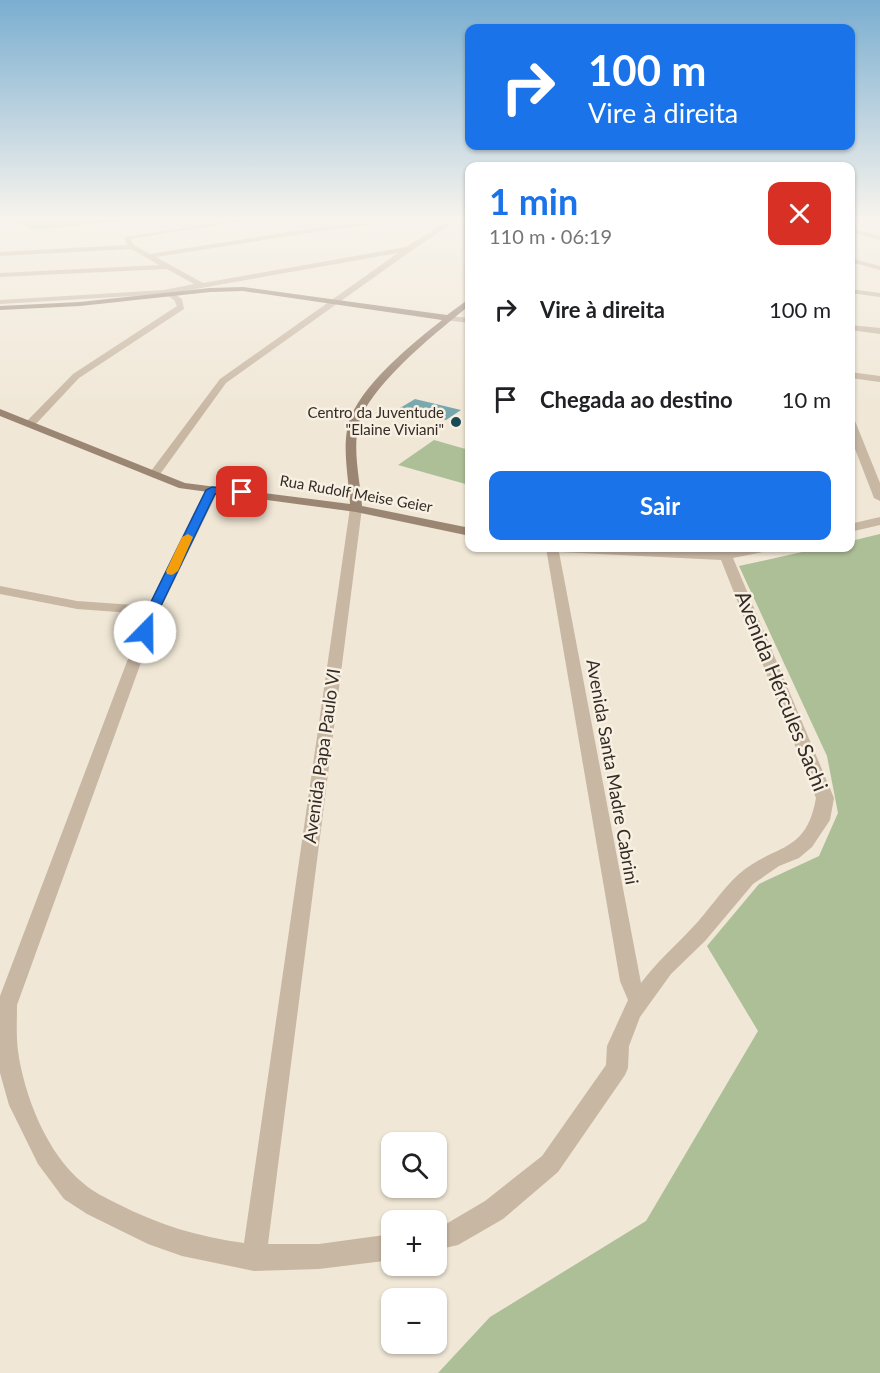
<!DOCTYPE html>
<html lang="pt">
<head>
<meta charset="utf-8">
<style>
  body { margin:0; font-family:Lato,sans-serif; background:#f2f2f2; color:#202124; height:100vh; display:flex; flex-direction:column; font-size:22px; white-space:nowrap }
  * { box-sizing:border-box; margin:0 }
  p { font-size:20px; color:#757577 }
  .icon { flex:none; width:33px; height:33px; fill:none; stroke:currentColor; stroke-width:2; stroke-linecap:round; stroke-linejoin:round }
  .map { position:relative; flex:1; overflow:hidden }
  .details { position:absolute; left:465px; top:162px; width:390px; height:390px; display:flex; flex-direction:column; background:#fff; border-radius:12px; box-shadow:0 2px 4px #0004 }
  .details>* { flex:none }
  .banner { position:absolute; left:465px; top:24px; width:390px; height:126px; border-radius:12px; box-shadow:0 2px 4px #0004; background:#1a73e8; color:#fff; overflow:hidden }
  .buttons { position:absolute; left:381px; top:1132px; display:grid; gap:12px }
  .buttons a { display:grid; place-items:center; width:66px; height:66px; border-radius:12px; background:#fff; box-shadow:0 2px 4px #0004; font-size:30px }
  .pin { position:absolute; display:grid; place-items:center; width:51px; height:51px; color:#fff; margin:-26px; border-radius:12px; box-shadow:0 3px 9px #0006 }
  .me { position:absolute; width:66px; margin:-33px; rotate:22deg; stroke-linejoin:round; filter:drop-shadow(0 0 4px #0008) }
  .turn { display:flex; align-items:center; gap:21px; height:126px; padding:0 24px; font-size:27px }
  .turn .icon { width:78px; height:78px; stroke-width:2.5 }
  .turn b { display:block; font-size:42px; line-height:51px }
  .round { display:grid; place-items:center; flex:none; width:63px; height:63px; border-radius:12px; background:#f2f2f2 }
  .headline { display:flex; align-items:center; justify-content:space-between; height:102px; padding:0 24px }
  h1 { font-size:36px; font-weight:700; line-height:45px; color:#1a73e8 }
  .action { display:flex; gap:12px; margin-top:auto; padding:12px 24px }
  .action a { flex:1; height:69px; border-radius:12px; background:#1a73e8; color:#fff; font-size:24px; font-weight:700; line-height:69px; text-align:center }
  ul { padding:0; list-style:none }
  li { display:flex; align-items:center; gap:18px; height:90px; padding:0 24px }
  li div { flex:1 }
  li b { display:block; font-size:22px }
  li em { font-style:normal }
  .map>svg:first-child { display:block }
  .green { fill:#adbf97 }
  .water { fill:#75a5ad }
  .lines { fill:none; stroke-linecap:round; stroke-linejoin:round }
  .street { fill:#c8b7a3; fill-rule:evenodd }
  .secondary { fill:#9b8674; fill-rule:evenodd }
  .route { fill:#1a73e8; stroke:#114b97; stroke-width:1.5 }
  .slow { fill:#f59e0b }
  .poi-dot { fill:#1b4a54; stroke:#f8f0e2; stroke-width:2 }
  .labels { text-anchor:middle; stroke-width:5; stroke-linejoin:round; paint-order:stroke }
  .far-poi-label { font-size:15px; fill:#332b25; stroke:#f8f0e2; text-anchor:end }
  .far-street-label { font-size:15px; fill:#332b25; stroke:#f8f0e2 }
  .street-label { font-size:18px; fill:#332b25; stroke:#f8f0e2 }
  .near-street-label { font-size:21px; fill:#332b25; stroke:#f8f0e2 }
</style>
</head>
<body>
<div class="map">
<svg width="880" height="1373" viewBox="0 0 880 1373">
  <rect width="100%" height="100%" fill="#f0e7d6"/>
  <g class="green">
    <polygon points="0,220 131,220 44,229 31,229 16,221"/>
    <polygon points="434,440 469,450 469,485 398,465"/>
    <polygon points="880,534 880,1373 438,1373 490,1317 646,1221 758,1031 707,946 759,884 819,856 838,813 827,756 739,566 820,548 850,548 851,541"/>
  </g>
  <polygon class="water" points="415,399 461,410 446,420 400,408"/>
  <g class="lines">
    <g class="street">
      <polygon points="234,220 248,220 130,239 135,246 150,254 327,226 408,220 327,230 156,257 203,283 406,247 450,220 457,220 411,251 226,383 158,477 154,478 148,475 220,379 398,253 173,293 182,299 184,309 79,378 34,426 26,426 26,422 73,374 177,306 174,300 166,294 0,304 0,300 164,290 194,284 167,269 0,277 0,273 159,265 131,249 0,256 0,252 127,245 124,237"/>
      <polygon points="464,220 470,220 470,222 465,221"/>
      <polygon points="850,228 880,236 880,240 850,232"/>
      <polygon points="850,258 880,266 880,270 850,262"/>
      <polygon points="850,289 880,293 880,297 850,293"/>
      <polygon points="448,316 470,318 470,323 445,320 444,318"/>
      <polygon points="850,325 880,328 880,334 850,330"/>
      <polygon points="850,372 880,376 880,382 850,378"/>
      <polygon points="850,418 855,421 880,483 880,501 874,498 850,436"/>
      <path d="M212 488 218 491 160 610 17 1005C17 1020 16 1036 18 1051 24 1095 47 1154 83 1183 93 1192 106 1198 118 1204 159 1225 199 1237 244 1243L350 508 352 506H360L362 508 268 1244H319L392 1234V1260L319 1269 254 1271 182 1256 148 1244 87 1214 64 1199 38 1164 9 1105 0 1073V996L145 614 77 609 0 594V586L77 601 148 606 206 491Z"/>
      <polygon points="880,517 880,525 850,532 850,524"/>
      <path d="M546 548H623L719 552V548H731L732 551 748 548H770L768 551 733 558 834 798 830 820 812 847 799 858 779 866 753 884 705 941 671 974 640 1017 629 1046 628 1068 625 1075 558 1172 503 1219 458 1245 436 1250V1225L446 1224 485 1201 542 1156 606 1065 607 1046 628 1000 620 981ZM559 552 721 560 816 798C806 855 775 843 739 874 721 890 708 912 691 929 674 947 656 963 641 983Z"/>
    </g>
    <g class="secondary">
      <path d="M243 287 447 315 470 298V305C438 331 367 387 358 427 353 453 360 480 362 506L470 528V536L356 512 179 488 0 416V409L185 483 350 504C349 480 343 454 347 430 354 390 411 345 442 320L243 291 210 292 80 306 0 310V306L80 302 210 288Z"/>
      <polygon points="542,548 558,548 552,552 544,551"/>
    </g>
  </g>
  <linearGradient id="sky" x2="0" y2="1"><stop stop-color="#7aaed0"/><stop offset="0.53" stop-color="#f8f4ed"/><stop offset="1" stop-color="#f8f4ed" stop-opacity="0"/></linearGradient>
  <rect width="880" height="412" fill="url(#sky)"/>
  <polygon class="route" points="212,487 242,489 247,492 242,495 215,494 159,610 151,632 149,635 140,635 139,632 147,610 206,490"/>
  <polygon class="slow" points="188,534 193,537 178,571 172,575 167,574 166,571 182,537"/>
  <circle class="poi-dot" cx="456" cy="422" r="6"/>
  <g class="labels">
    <g class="far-poi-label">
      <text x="444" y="418">Centro da Juventude<tspan x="444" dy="17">"Elaine Viviani"</tspan></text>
    </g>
    <g class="far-street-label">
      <text transform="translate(356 494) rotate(10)" y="5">Rua Rudolf Meise Geier</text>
    </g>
    <g class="street-label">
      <text transform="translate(322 756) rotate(-82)" y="6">Avenida Papa Paulo VI</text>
      <text transform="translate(612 772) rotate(80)" y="6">Avenida Santa Madre Cabrini</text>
    </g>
    <g class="near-street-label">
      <text transform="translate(781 691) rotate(68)" y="7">Avenida Hércules Sachi</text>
    </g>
  </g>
</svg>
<div class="buttons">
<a><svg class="icon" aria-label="search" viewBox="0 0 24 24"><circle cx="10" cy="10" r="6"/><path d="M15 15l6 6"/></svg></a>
<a>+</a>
<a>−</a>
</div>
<div class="pin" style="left:242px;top:492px;background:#d93025"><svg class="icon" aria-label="arrive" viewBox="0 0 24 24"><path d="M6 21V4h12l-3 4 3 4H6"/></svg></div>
<svg class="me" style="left:145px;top:632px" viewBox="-20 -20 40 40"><circle r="19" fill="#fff"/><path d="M0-13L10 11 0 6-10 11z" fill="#1a73e8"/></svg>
<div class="banner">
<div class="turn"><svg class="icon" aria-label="right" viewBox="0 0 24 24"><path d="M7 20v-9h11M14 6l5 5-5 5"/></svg><div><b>100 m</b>Vire à direita</div></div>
</div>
<section class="details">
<div class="headline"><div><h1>1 min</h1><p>110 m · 06:19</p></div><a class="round" style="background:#d93025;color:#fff"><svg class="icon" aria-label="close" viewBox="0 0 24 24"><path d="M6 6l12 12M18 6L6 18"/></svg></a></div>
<ul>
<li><svg class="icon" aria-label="right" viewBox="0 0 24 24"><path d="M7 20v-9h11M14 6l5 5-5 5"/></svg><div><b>Vire à direita</b></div><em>100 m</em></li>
<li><svg class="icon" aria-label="arrive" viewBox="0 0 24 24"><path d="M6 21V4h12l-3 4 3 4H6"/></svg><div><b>Chegada ao destino</b></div><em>10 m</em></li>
</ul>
<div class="action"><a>Sair</a></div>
</section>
</div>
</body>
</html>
